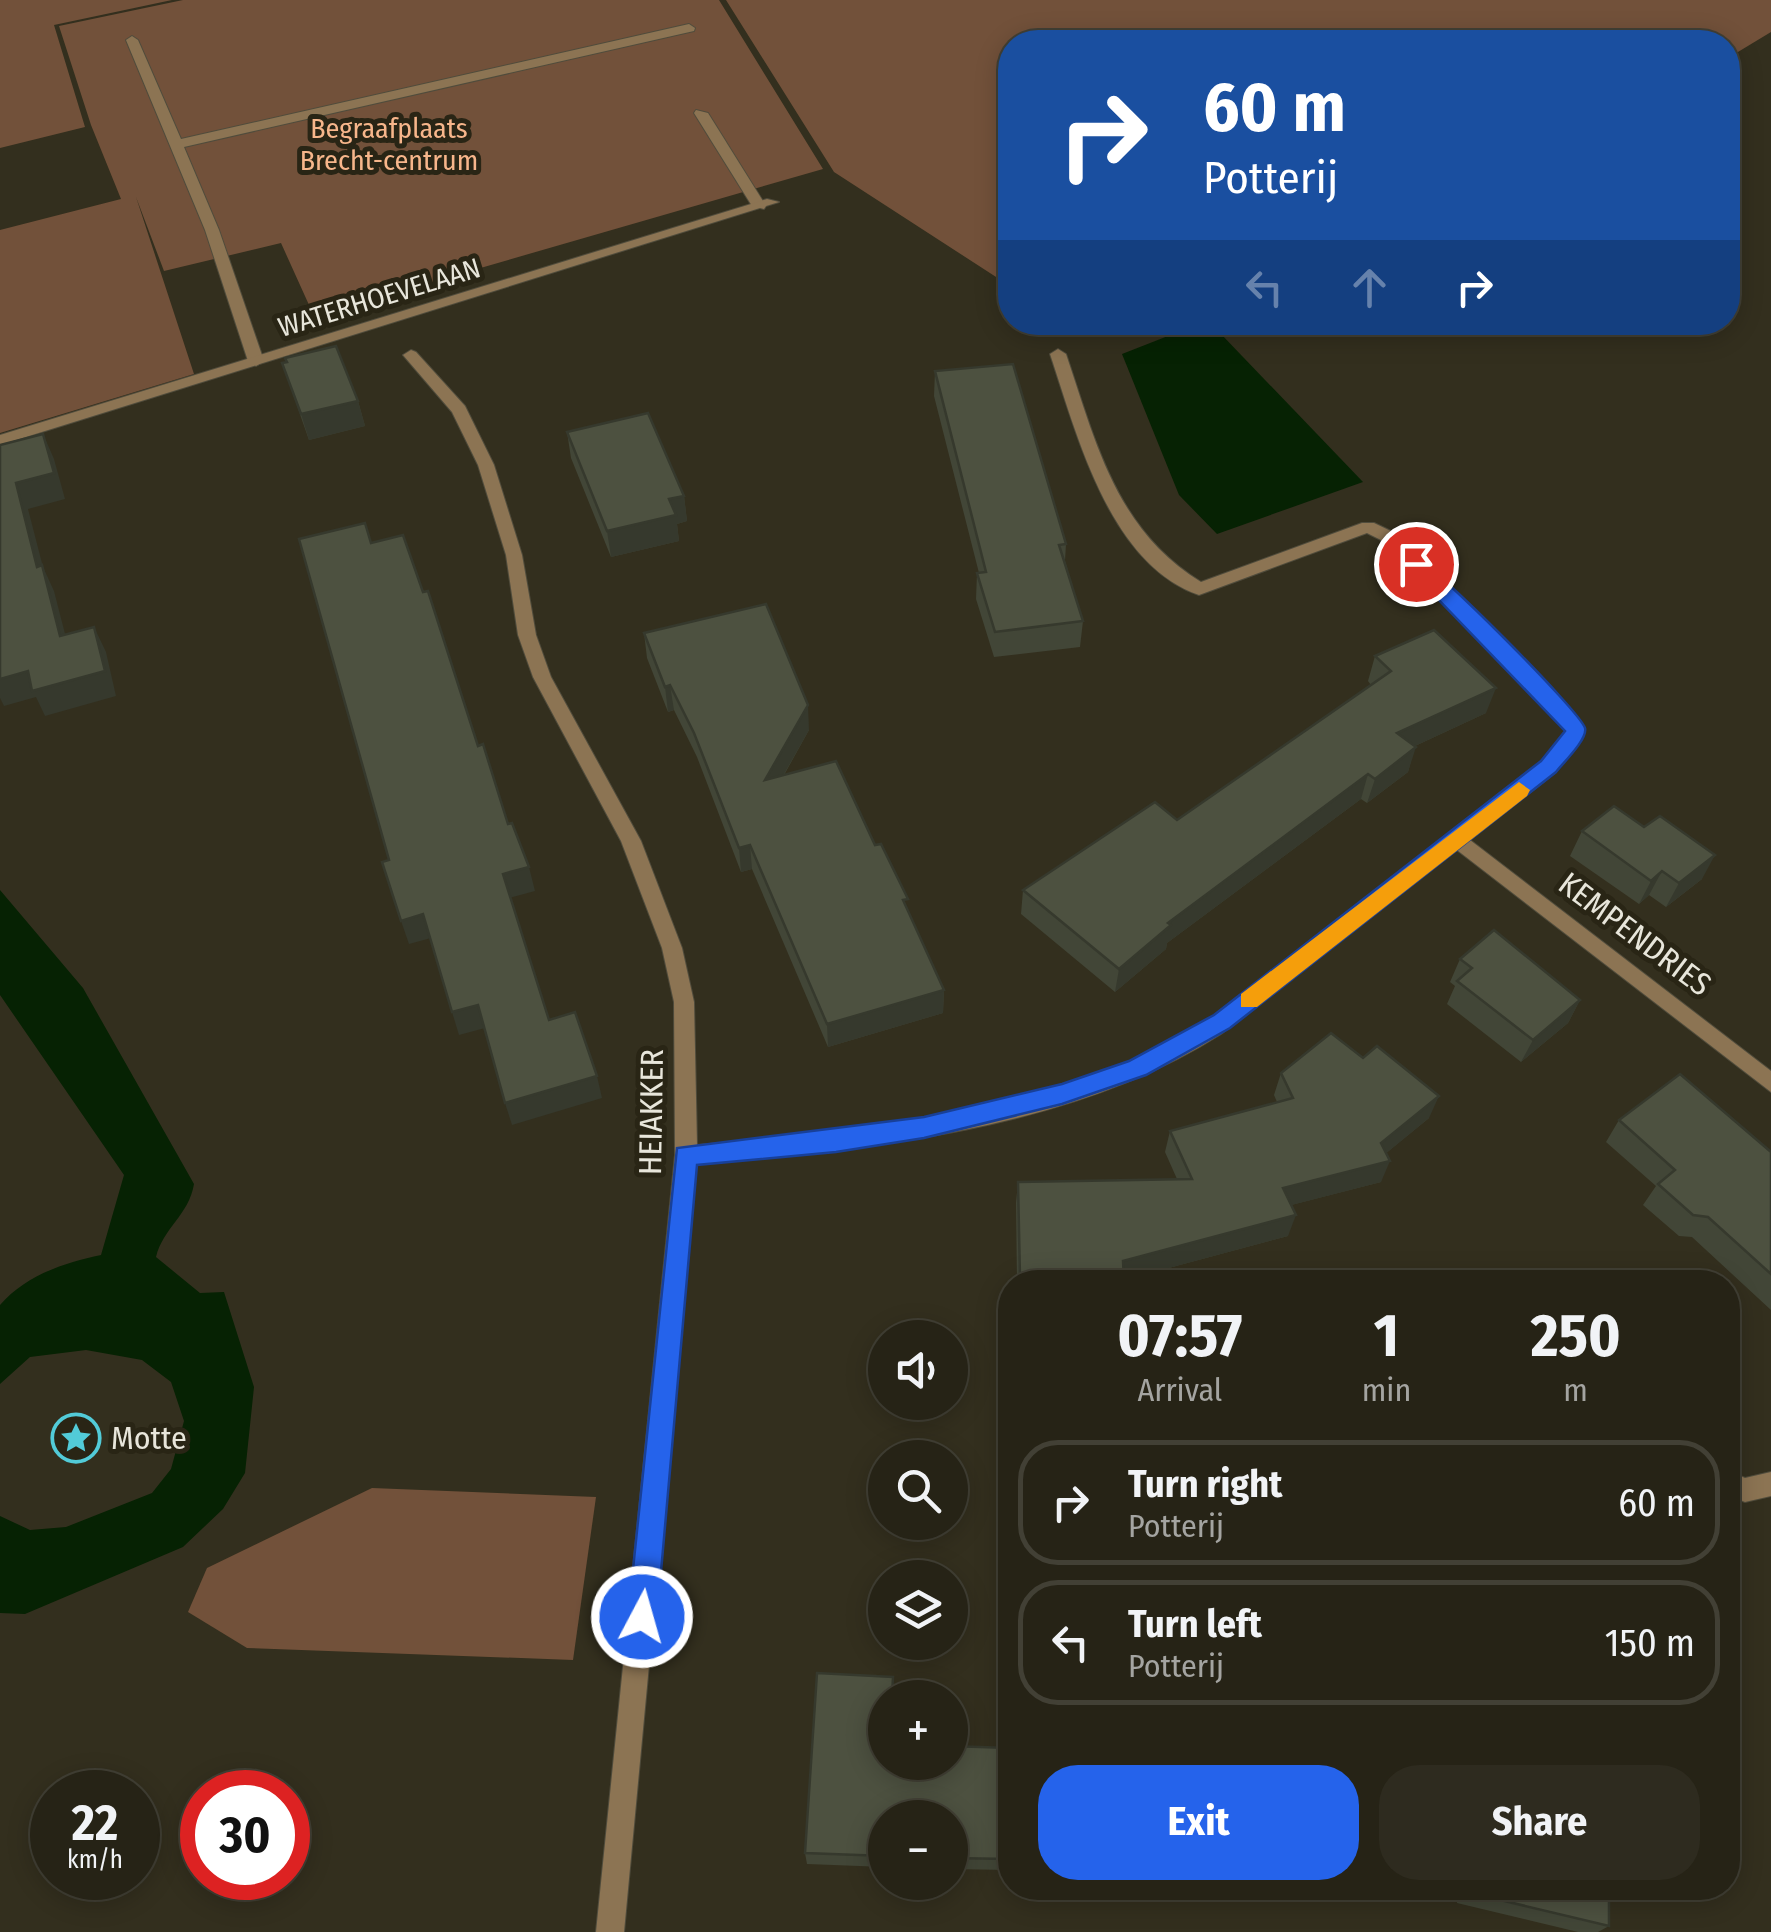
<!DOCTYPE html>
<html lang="en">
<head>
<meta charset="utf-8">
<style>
  body { margin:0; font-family:"Fira Sans Condensed",sans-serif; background:#2e2b1f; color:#f1f3f6; height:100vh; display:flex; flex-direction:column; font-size:38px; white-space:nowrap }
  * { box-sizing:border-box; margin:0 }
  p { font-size:32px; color:#a4a4a1 }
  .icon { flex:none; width:55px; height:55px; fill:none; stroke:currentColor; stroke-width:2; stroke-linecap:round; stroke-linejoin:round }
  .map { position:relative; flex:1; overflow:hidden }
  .sheet { position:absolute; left:998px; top:1270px; width:742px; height:630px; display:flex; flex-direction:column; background:#262316; border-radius:40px; box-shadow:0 5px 25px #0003,0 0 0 2px #424035 }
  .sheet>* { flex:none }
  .hud { position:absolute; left:998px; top:30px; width:742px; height:305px; border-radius:40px; box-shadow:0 5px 25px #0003,0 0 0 2px #424035; background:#1a4fa0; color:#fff; overflow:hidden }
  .buttons { position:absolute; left:868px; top:1320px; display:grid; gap:20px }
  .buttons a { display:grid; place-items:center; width:100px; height:100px; border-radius:50%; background:#262316; box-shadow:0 5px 25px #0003,0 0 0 2px #424035; font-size:50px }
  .speed { position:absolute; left:30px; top:1770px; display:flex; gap:20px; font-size:50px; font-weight:700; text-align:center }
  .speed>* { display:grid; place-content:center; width:130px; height:130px; border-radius:50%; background:#262316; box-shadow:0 5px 25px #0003,0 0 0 2px #424035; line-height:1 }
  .speed small { font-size:25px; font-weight:400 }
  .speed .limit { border:15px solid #d22; background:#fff; color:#111 }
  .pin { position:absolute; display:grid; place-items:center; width:85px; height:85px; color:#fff; margin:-42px; border:5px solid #fff; border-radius:50%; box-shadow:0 2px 10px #0007 }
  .me { position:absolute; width:110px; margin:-55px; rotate:6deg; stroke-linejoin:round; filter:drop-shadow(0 0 8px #0008) }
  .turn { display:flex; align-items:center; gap:35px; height:210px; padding:0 40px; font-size:45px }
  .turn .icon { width:130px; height:130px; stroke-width:2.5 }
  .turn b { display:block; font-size:70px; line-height:85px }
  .lanes { display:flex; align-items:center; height:95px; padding:0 40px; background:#0003; justify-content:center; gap:50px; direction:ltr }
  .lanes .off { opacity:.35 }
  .eta { display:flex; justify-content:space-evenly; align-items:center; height:170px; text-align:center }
  .eta b { font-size:60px; font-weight:700; line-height:70px }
  .primary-button { display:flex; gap:20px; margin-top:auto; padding:20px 40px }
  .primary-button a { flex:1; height:115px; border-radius:40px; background:#2563eb; color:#fff; font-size:40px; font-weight:700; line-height:115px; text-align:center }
  .primary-button a+a { background:#2e2b1f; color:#f1f3f6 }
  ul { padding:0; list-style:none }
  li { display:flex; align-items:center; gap:30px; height:125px; margin:0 20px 15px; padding:0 20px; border:5px solid #424035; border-radius:40px }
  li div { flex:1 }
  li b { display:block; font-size:38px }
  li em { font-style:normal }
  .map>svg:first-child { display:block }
  .green { fill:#72513a }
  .water { fill:#062203 }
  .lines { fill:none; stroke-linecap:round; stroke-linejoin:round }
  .lane-casing { stroke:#504c3c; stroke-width:2 }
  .street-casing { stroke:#504c3c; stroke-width:2 }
  .lane { fill:#8c7453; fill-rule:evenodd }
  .street { fill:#8c7453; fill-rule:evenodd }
  .wall { fill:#424637 }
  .shaded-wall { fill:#36392d }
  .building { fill:#4d5140; stroke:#36392d; stroke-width:2.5 }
  .route { fill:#2563eb; stroke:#184099; stroke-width:2.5 }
  .slow { fill:#f59e0b }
  .labels { text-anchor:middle; stroke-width:10; stroke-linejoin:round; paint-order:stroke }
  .far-park-label { font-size:28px; fill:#f7b68b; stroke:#292515 }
  .far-street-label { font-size:28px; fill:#e8e6db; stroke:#292515 }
  .street-label { font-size:32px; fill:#e8e6db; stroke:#292515 }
  .poi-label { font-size:32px; fill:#e8e6db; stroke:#292515; text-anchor:start }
</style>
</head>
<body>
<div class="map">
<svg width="1771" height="1932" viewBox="0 0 1771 1932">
  <rect width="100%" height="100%" fill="#332f1e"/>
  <g class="green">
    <polygon points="0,0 172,0 54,25 85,127 0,148"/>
    <polygon points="183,0 719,0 823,169 314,316 281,243 164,271 136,197 194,374 0,433 0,230 121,199 91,125 59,26"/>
    <polygon points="726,0 1771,0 1771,32 1728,58 1728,42 1010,42 1010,286 834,172"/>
    <polygon points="372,1488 596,1497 573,1660 247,1648 188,1612 207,1568"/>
  </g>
  <g class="water">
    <polygon points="1191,327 1220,333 1363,482 1217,534 1179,495 1122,354"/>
    <path d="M0 890 83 988 194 1184C189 1215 163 1228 156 1257L200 1293 224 1292 254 1387 245 1473 223 1509 183 1547 25 1614 0 1613V1516L30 1530 66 1527 152 1493 171 1469 184 1421 171 1382 142 1360 86 1350 30 1357 0 1384V1305C26 1275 64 1263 101 1255L124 1175 0 995Z"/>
  </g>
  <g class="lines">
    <g class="lane-casing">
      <g id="lane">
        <polygon points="689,24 695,28 694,31 184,147 219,230 264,361 256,366 248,361 205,230 126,40 132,36 138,40 181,139"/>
        <polygon points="696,110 708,113 766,206 764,209 752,206 694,113"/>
      </g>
    </g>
    <g class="street-casing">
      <g id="street">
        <polygon points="767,199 779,202 0,445 0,435"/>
        <path d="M1058 349 1066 354C1096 443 1116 530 1201 582L1362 523H1374L1395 533 1557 694 1582 726 1585 731 1582 736 1556 772 1470 840 1771 1071V1092L1457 850 1221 1034C1071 1130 870 1149 696 1163L624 1932H596L675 1155 674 1002 662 948 621 841 533 677 518 635 506 555 478 465 452 412 403 355 411 350 416 352 465 406 494 465 522 555 536 635 551 677 641 841 682 948 694 1002 697 1145C858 1131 1028 1116 1175 1041 1224 1016 1265 977 1309 943 1387 883 1465 823 1542 762L1566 731 1545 704 1383 541 1367 533 1199 595C1109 564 1077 434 1050 354Z"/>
        <polygon points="1728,1471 1745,1478 1771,1472 1771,1496 1745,1502 1728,1495"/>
      </g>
    </g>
    <use href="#lane" class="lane"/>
    <use href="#street" class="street"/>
  </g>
  <g class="wall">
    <polygon points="282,363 358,401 365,426 309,440"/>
    <polygon points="935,371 1066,544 1065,561 1083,621 1080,647 994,657 976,599 977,573 979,573 934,396"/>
    <polygon points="567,432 684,496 687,521 677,524 679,541 611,557 571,458"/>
    <polygon points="644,633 809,730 784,775 875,845 907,910 944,990 943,1013 828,1047 752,869 741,872 697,757 674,710 668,712 647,658"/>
    <polygon points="1375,656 1486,713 1415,746 1408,772 1367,803 1361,799 1167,943 1166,949 1115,992 1021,914 1023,890 1177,820 1371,685 1368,681"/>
    <polygon points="1582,831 1702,879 1666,907 1649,895 1639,904 1570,856"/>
    <polygon points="1460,959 1580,1000 1568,1023 1521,1062 1447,1004 1455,986 1450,982"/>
    <polygon points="1281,1073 1429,1118 1386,1153 1381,1182 1291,1205 1288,1236 1124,1280 1123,1282 1017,1282 1016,1203 1018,1182 1177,1179 1165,1152 1170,1131 1277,1102 1274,1095"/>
    <polygon points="1619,1120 1771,1152 1771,1310 1692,1237 1679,1236 1643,1205 1656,1186 1606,1142"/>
    <polygon points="1010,1748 1010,1870 950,1869 950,1818 885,1818 885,1867 807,1864 805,1853 885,1762"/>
    <polygon points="1025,1888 1122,1888 1118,1894 1025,1890"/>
    <polygon points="1241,1888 1301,1888 1297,1892 1241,1891"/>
    <polygon points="1458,1888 1609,1888 1609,1926 1598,1932 1578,1932 1457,1903"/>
  </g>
  <g class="shaded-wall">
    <polygon points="358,401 365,426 309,440 301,414"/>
    <polygon points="43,434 54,459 65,499 28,509 43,567 54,591 72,661 60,636 37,567 16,483"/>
    <polygon points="684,496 687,521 677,524 679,541 611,557 607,531 669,499"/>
    <polygon points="94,627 106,652 116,696 45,716 36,697 4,706 0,698 0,679 28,671"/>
    <polygon points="670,685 674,710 668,712 665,687"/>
    <polygon points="1496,688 1486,713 1389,758 1397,733"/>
    <polygon points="808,705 809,730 767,804 765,780"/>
    <polygon points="1416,747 1408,772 1367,803 1375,779"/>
    <polygon points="1368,774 1361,799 1167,943 1166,949 1115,992 1119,969 1168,923"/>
    <polygon points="750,845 752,869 741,872 739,848"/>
    <polygon points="1715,855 1702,879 1666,907 1679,883"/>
    <polygon points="529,867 535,891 509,898 503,874"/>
    <polygon points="1662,871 1649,895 1639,904 1651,881"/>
    <polygon points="423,914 431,938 409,944 401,921"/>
    <polygon points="944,990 943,1013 828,1047 827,1024"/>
    <polygon points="1580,1000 1568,1023 1521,1062 1533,1040"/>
    <polygon points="478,1005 485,1028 459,1035 452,1012"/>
    <polygon points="597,1076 602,1098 512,1125 505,1103"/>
    <polygon points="1439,1096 1429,1118 1372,1165 1381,1143"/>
    <polygon points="1390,1161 1381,1182 1276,1209 1283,1188"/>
    <polygon points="1296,1215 1288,1236 1124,1280 1123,1261"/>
  </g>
  <g class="building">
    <polygon points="336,346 358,401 301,414 282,363 287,362 285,358"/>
    <polygon points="1013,364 1066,544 1059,545 1083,621 995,632 977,573 986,572 935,371"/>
    <polygon points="648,413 684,496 669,499 676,515 607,531 567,432"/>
    <polygon points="43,434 54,473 16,483 37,567 42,565 60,636 94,627 105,671 32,691 28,671 0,679 0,445"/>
    <polygon points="365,523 371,543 403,535 423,592 428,591 478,746 483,744 508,824 512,823 529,867 503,874 549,1020 575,1012 597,1076 505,1103 478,1005 452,1012 423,914 401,921 382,862 389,860 299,539"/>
    <polygon points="766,604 808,705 765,780 836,761 875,845 881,844 908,899 903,900 944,990 827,1024 750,845 739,848 694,733 670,685 665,687 644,633"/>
    <polygon points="1434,630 1496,688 1397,733 1416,747 1375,779 1368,774 1168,923 1171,925 1119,969 1023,890 1155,802 1177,820 1391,671 1375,656"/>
    <polygon points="1614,806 1644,827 1660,816 1715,855 1679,883 1662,871 1651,881 1582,831"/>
    <polygon points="1494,930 1580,1000 1533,1040 1457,981 1472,968 1460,959"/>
    <polygon points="1331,1033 1363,1058 1377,1046 1439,1096 1381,1143 1390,1161 1283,1188 1296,1215 1123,1261 1124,1280 1070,1278 1070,1282 1029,1282 1028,1278 1020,1279 1018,1182 1192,1179 1170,1131 1293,1098 1281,1073"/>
    <polygon points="1680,1074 1771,1152 1771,1274 1708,1217 1693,1215 1658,1184 1675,1170 1619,1120"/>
    <polygon points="817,1673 893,1677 892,1698 885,1698 885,1762 950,1762 950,1746 1010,1748 1010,1859 950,1858 950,1818 885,1818 885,1856 805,1853"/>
    <polygon points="1471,1888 1609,1888 1609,1926 1471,1893"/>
  </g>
  <path class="route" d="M1416 558C1432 563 1580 711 1585 728 1588 739 1563 763 1556 772L1230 1028 1146 1075 1062 1104 924 1138 836 1152 697 1165 657 1617 653 1627 642 1631 632 1627 628 1617 677 1148 924 1117 1062 1084 1129 1061 1214 1015 1541 761 1565 731 1409 569V560Z"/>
  <polygon class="slow" points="1519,782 1530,790 1527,796 1257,1007 1241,1007 1241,994"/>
  <defs>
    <g id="sight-ring" transform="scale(2.5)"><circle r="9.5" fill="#292515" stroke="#52cbd8" stroke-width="1.5"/><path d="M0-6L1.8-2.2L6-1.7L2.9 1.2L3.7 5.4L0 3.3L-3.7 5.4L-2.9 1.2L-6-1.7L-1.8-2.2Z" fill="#52cbd8"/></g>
  </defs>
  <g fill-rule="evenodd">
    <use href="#sight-ring" x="76" y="1438"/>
  </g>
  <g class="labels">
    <g class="far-park-label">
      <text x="389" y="138">Begraafplaats<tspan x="389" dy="32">Brecht-centrum</tspan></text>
    </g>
    <g class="far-street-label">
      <text transform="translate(379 297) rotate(-17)" y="10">WATERHOEVELAAN</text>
    </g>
    <g class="street-label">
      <text transform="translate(1635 934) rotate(37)" y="11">KEMPENDRIES</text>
      <text transform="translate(651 1112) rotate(-89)" y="11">HEIAKKER</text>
    </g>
    <g class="poi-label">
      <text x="111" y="1449">Motte</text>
    </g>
  </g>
</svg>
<div class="buttons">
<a><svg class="icon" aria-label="sound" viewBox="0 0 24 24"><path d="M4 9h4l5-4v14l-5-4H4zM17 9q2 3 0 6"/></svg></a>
<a><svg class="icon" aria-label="search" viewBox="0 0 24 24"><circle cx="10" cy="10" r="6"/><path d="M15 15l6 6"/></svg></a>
<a><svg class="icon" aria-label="layers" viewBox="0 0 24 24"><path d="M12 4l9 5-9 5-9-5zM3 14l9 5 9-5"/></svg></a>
<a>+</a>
<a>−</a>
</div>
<div class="speed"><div>22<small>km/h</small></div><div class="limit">30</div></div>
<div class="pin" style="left:1416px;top:564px;background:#d93025"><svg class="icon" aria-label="arrive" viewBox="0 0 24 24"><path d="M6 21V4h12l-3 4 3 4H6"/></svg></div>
<svg class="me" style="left:642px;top:1617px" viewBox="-20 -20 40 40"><circle r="17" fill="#2563eb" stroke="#fff" stroke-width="3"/><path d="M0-11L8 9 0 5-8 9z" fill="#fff"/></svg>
<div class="hud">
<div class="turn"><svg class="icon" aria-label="right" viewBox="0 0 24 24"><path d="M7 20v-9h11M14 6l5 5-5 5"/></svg><div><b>60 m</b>Potterij</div></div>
<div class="lanes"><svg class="icon off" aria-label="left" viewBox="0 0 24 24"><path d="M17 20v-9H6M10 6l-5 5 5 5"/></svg><svg class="icon off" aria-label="ahead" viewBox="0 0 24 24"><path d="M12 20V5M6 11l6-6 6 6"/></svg><svg class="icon" aria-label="right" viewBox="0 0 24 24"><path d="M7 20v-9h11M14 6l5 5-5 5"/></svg></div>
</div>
<section class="sheet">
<div class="eta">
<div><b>07:57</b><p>Arrival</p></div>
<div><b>1</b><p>min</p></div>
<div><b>250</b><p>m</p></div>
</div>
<ul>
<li><svg class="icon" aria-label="right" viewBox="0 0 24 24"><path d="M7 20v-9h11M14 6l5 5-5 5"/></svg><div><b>Turn right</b><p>Potterij</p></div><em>60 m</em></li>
<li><svg class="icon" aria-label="left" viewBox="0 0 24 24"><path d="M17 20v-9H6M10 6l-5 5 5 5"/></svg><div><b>Turn left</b><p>Potterij</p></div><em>150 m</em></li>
</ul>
<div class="primary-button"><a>Exit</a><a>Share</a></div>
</section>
</div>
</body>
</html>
